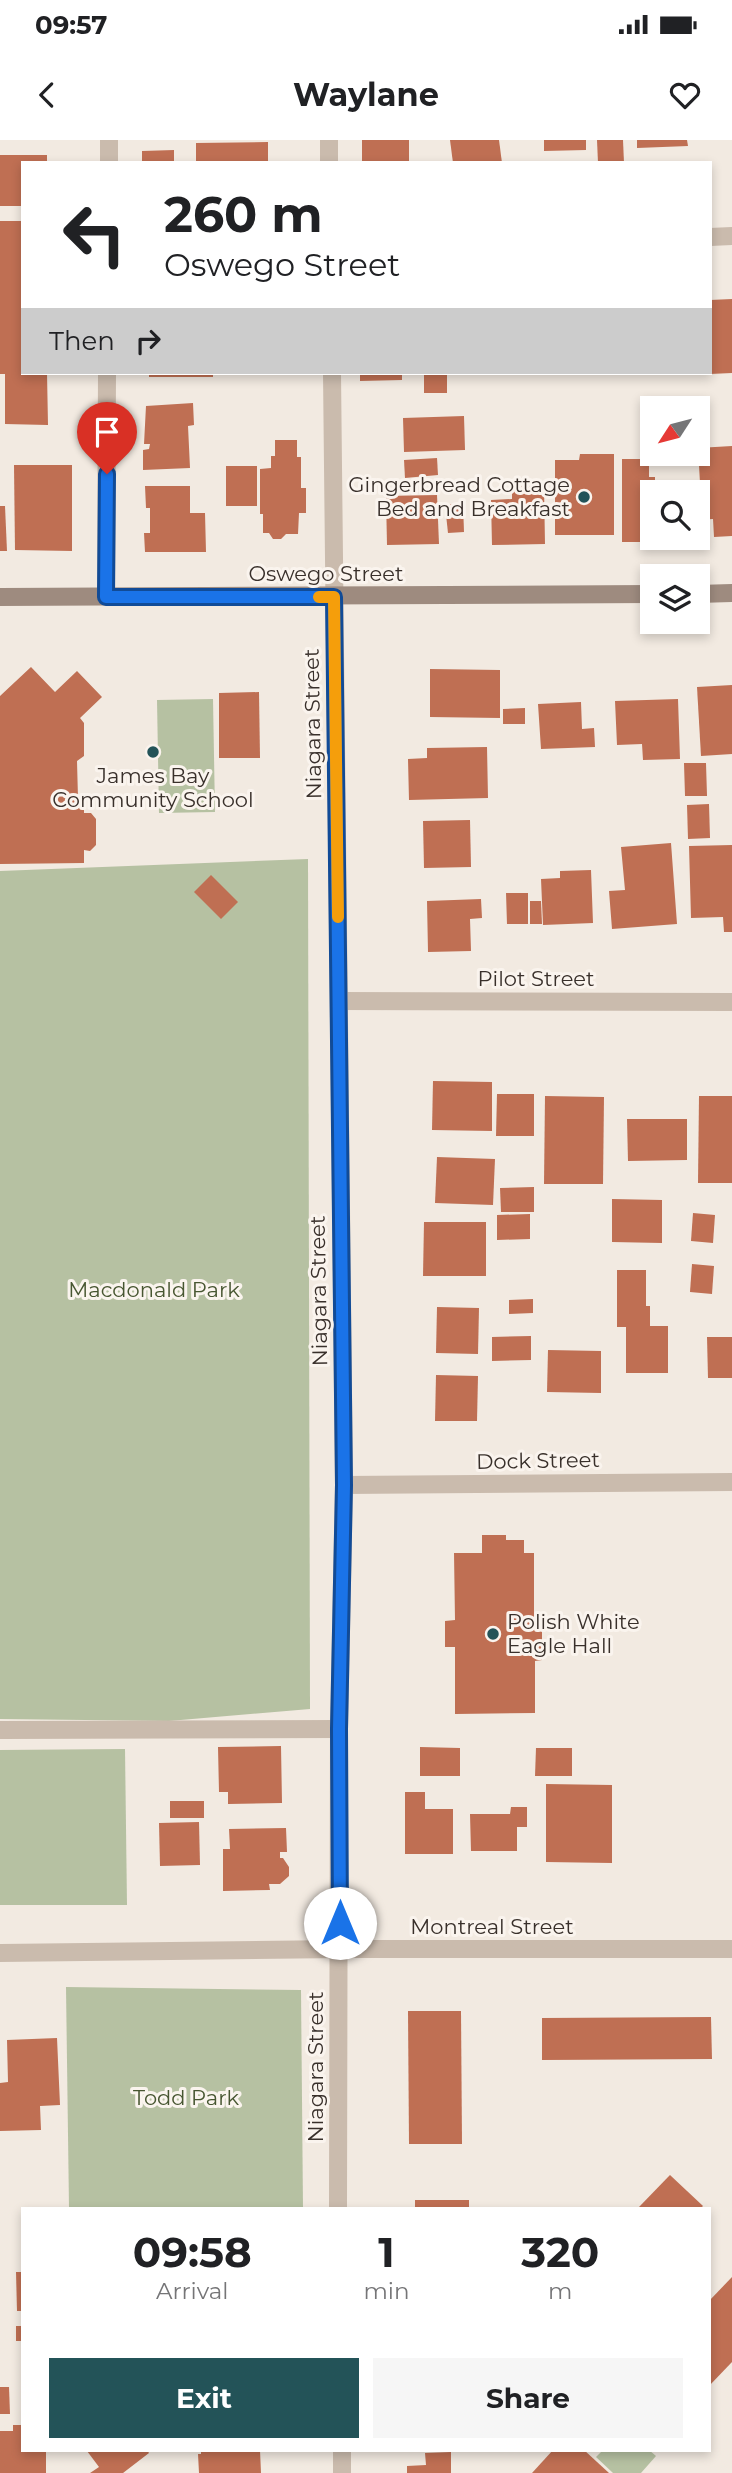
<!DOCTYPE html>
<html lang="en">
<head>
<meta charset="utf-8">
<style>
  body { margin:0; font-family:Montserrat,sans-serif; background:#f6f6f6; color:#202124; height:100vh; display:flex; flex-direction:column; font-size:26px; white-space:nowrap }
  * { box-sizing:border-box; margin:0 }
  p { font-size:23px; color:#757577 }
  .icon { flex:none; width:38px; height:38px; fill:none; stroke:currentColor; stroke-width:2; stroke-linecap:round; stroke-linejoin:round }
  .map { position:relative; flex:1; overflow:hidden }
  .panel { position:absolute; left:21px; top:2067px; width:690px; height:245px; display:flex; flex-direction:column; background:#fff; border-radius:0px; box-shadow:0 4px 10px #0003 }
  .panel>* { flex:none }
  .top-card { position:absolute; left:21px; top:21px; width:691px; height:214px; border-radius:0px; box-shadow:0 4px 10px #0003; background:#fff; color:#202124; overflow:hidden }
  .needle { width:46px; rotate:234deg }
  .fabs { position:absolute; left:640px; top:256px; display:grid; gap:14px }
  .fabs a { display:grid; place-items:center; width:70px; height:70px; border-radius:0px; background:#fff; box-shadow:0 4px 10px #0003; font-size:35px }
  .pin { position:absolute; display:grid; place-items:center; width:60px; height:60px; color:#fff; margin:-72px -30px; border-radius:50% 50% 50% 0; rotate:-45deg; box-shadow:0 0 7px #0007 }
  .pin .icon { rotate:45deg }
  .me { position:absolute; width:77px; margin:-38px; rotate:0deg; stroke-linejoin:round; filter:drop-shadow(0 0 5px #0008) }
  .turn { display:flex; align-items:center; gap:24px; height:147px; padding:0 28px; font-size:32px }
  .turn .icon { width:91px; height:91px; stroke-width:2.5 }
  .turn b { display:block; font-size:49px; line-height:60px }
  .then { display:flex; align-items:center; height:66px; padding:0 28px; background:#0003; gap:14px; font-size:26px }
  .eta { display:flex; justify-content:space-evenly; align-items:center; height:119px; text-align:center }
  .eta b { font-size:42px; font-weight:700; line-height:49px }
  .action { display:flex; gap:14px; margin-top:auto; padding:14px 28px }
  .action a { flex:1; height:80px; border-radius:0px; background:#235358; color:#fff; font-size:28px; font-weight:700; line-height:80px; text-align:center }
  .action a+a { background:#f6f6f6; color:#202124 }
  .status { display:flex; justify-content:space-between; align-items:center; height:49px; padding:0 35px; background:#fff; direction:ltr }
  .status svg { height:19px; fill:currentColor }
  header { display:flex; justify-content:space-between; align-items:center; height:91px; padding:0 28px; background:#fff; font-size:32px; font-weight:700 }
  .map>svg:first-child { display:block }
  .green { fill:#b6c1a2 }
  .building { fill:#bf6f53 }
  .lines { fill:none; stroke-linecap:round; stroke-linejoin:round }
  .lane { stroke:#cabbad; stroke-width:18 }
  .street { stroke:#cabbad; stroke-width:18 }
  .secondary { stroke:#9e8b7f; stroke-width:18 }
  .route-casing { stroke:#114b97; stroke-width:18 }
  .route { stroke:#1a73e8; stroke-width:12 }
  .slow { stroke:#f59e0b; stroke-width:12 }
  .poi-dot { fill:#235358; stroke:#faf4ee; stroke-width:2.5 }
  .labels { text-anchor:middle; stroke-width:6; stroke-linejoin:round; paint-order:stroke }
  .poi-label { font-size:21px; fill:#39302b; stroke:#faf4ee; text-anchor:end }
  .street-label { font-size:21px; fill:#39302b; stroke:#faf4ee }
  .park-label { font-size:21px; fill:#475631; stroke:#faf4ee }
</style>
</head>
<body>
<div class="status"><b>09:57</b><svg viewBox="0 0 49 12"><path d="M0 12V9h3v3zM5 12V6h3v6zM10 12V3h3v9zM15 12V0h3v12zM26 1h20v11H26zM47 4h2v5h-2z"/></svg></div>
<header><svg class="icon" aria-label="back" viewBox="0 0 24 24"><path d="M15 5l-7 7 7 7"/></svg>Waylane<svg class="icon" aria-label="heart" viewBox="0 0 24 24"><path d="M12 20l-8-8c-3-5 5-10 8-4 3-6 11-1 8 4z"/></svg></header>
<div class="map">
<svg width="732" height="2333" viewBox="0 0 732 2333">
  <rect width="100%" height="100%" fill="#f2eae1"/>
  <g class="green">
    <polygon points="213,559 215,672 159,673 157,560"/>
    <polygon points="308,719 310,1569 169,1581 0,1579 0,731"/>
    <polygon points="125,1609 127,1765 0,1765 0,1610"/>
    <polygon points="66,1847 301,1850 303,2068 69,2068"/>
    <polygon points="603,2310 649,2310 656,2316 641,2333 613,2333 596,2317"/>
  </g>
  <g class="building">
    <rect x="362" y="0" width="47" height="23"/>
    <polygon points="450,0 499,0 502,23 453,23"/>
    <polygon points="544,0 586,0 586,10 544,11"/>
    <polygon points="597,0 623,0 624,23 598,23"/>
    <polygon points="637,0 687,0 688,6 637,8"/>
    <polygon points="268,2 268,23 196,23 196,3"/>
    <polygon points="174,10 174,23 142,23 142,11"/>
    <polygon points="0,15 47,15 47,23 23,23 23,66 0,66"/>
    <polygon points="0,81 23,81 23,233 47,233 48,285 5,284 5,234 0,234"/>
    <polygon points="732,159 732,233 710,234 710,160"/>
    <rect x="149" y="233" width="64" height="4"/>
    <polygon points="360,233 402,233 402,240 360,241"/>
    <rect x="424" y="233" width="23" height="20"/>
    <polygon points="193,263 194,285 188,286 190,328 143,330 143,310 149,309 150,304 144,304 146,266"/>
    <polygon points="464,276 465,310 404,312 403,278"/>
    <polygon points="275,300 297,300 297,317 301,317 301,348 306,348 306,373 299,373 298,394 286,394 281,399 273,399 269,393 263,393 263,374 260,374 260,329 271,328 271,316 275,316"/>
    <polygon points="732,306 732,396 714,397 713,379 698,380 698,352 681,352 680,345 700,343 698,308"/>
    <polygon points="580,314 614,314 614,395 555,395 555,320 579,320"/>
    <polygon points="437,318 438,335 405,338 404,320"/>
    <polygon points="622,319 649,319 649,337 655,337 655,352 653,352 653,397 656,397 656,402 622,402"/>
    <polygon points="14,325 72,325 72,411 15,410"/>
    <rect x="226" y="326" width="31" height="40"/>
    <polygon points="145,346 190,346 190,373 205,373 206,412 145,412 144,393 150,393 150,368 146,368"/>
    <polygon points="544,346 545,404 492,405 491,360 512,359 512,347"/>
    <polygon points="437,355 439,404 387,405 386,356"/>
    <polygon points="463,363 464,392 448,393 445,365"/>
    <polygon points="0,366 5,366 7,411 0,411"/>
    <polygon points="31,527 55,552 77,531 102,557 80,578 84,583 84,616 77,621 78,658 84,658 84,673 91,673 96,679 96,705 90,711 84,710 84,723 0,724 0,556"/>
    <polygon points="430,529 500,530 500,578 430,577"/>
    <polygon points="732,545 732,614 701,616 697,547"/>
    <polygon points="259,552 260,618 219,618 219,553"/>
    <polygon points="678,559 680,619 643,620 642,604 617,605 615,561"/>
    <polygon points="581,562 582,589 594,588 595,607 541,609 538,564"/>
    <polygon points="525,568 525,584 503,584 503,569"/>
    <polygon points="487,607 488,658 409,660 408,619 427,618 427,608"/>
    <polygon points="684,623 706,623 707,656 685,656"/>
    <polygon points="709,664 710,698 688,699 687,665"/>
    <polygon points="470,680 471,727 424,728 423,681"/>
    <polygon points="671,703 677,784 612,789 609,751 625,750 621,707"/>
    <polygon points="732,705 732,792 724,792 723,777 691,778 689,706"/>
    <polygon points="591,730 593,783 543,785 541,739 560,738 560,731"/>
    <polygon points="211,735 238,762 221,779 194,752"/>
    <polygon points="506,753 528,753 528,784 507,784"/>
    <polygon points="481,759 482,778 470,779 471,811 428,812 427,761"/>
    <polygon points="530,761 541,761 542,784 530,784"/>
    <polygon points="433,941 492,942 492,991 432,990"/>
    <polygon points="497,954 534,954 534,996 496,996"/>
    <polygon points="545,956 604,957 603,1044 544,1044"/>
    <polygon points="699,956 732,956 732,1043 698,1043"/>
    <polygon points="627,979 687,979 687,1020 628,1021"/>
    <polygon points="437,1017 495,1019 493,1065 435,1063"/>
    <polygon points="534,1047 534,1072 501,1072 500,1048"/>
    <polygon points="612,1059 662,1060 662,1103 612,1102"/>
    <polygon points="693,1073 715,1075 713,1103 691,1101"/>
    <polygon points="530,1074 530,1099 497,1100 497,1075"/>
    <polygon points="424,1082 486,1082 486,1136 423,1136"/>
    <polygon points="692,1124 714,1126 712,1154 690,1152"/>
    <polygon points="617,1130 646,1130 646,1166 650,1166 650,1186 668,1186 668,1233 626,1233 626,1187 617,1187"/>
    <polygon points="533,1159 533,1173 509,1174 509,1160"/>
    <polygon points="437,1167 479,1168 478,1214 436,1213"/>
    <polygon points="531,1196 531,1220 492,1221 492,1197"/>
    <polygon points="707,1197 732,1197 732,1238 708,1238"/>
    <polygon points="548,1210 601,1211 601,1253 547,1252"/>
    <polygon points="436,1235 478,1236 477,1281 435,1281"/>
    <polygon points="482,1395 506,1395 506,1400 524,1400 524,1413 534,1413 534,1480 542,1480 542,1520 535,1521 535,1573 455,1574 455,1507 445,1507 445,1481 455,1480 454,1413 482,1413"/>
    <polygon points="281,1606 282,1663 228,1664 228,1652 219,1652 218,1607"/>
    <polygon points="420,1607 460,1608 460,1636 420,1636"/>
    <polygon points="536,1608 572,1608 572,1636 535,1636"/>
    <polygon points="546,1644 612,1645 612,1723 546,1722"/>
    <polygon points="405,1652 425,1652 425,1669 453,1669 453,1714 405,1714"/>
    <rect x="170" y="1661" width="34" height="17"/>
    <polygon points="511,1667 527,1667 527,1687 517,1687 517,1711 471,1711 470,1674 510,1674"/>
    <polygon points="199,1682 200,1725 160,1726 159,1683"/>
    <polygon points="286,1688 287,1712 280,1712 280,1718 283,1718 289,1727 289,1736 280,1744 269,1744 270,1750 223,1751 223,1709 230,1709 229,1689"/>
    <polygon points="408,1871 461,1871 462,2004 409,2004"/>
    <polygon points="711,1877 712,1919 542,1920 542,1878"/>
    <polygon points="57,1898 60,1965 40,1966 41,1990 0,1991 0,1943 8,1942 7,1900"/>
    <polygon points="670,2035 703,2066 701,2068 638,2068"/>
    <rect x="415" y="2060" width="54" height="8"/>
    <polygon points="16,2132 23,2132 23,2171 17,2171"/>
    <polygon points="732,2137 732,2222 709,2246 709,2161"/>
    <rect x="16" y="2186" width="7" height="15"/>
    <polygon points="0,2247 9,2247 10,2274 0,2274"/>
    <polygon points="13,2285 23,2285 23,2310 46,2310 46,2333 0,2333 0,2291 13,2291"/>
    <polygon points="88,2310 147,2310 149,2313 123,2333 90,2333 99,2327 87,2311"/>
    <polygon points="201,2310 260,2310 261,2333 199,2333 198,2314 201,2314"/>
    <polygon points="553,2310 584,2310 609,2333 532,2333"/>
    <polygon points="451,2312 451,2333 407,2333 407,2326 426,2325 425,2313"/>
  </g>
  <g class="lines">
    <polyline class="lane" points="0,1590 339,1589"/>
    <g class="street">
      <polyline points="329,0 329,23"/>
      <polyline points="109,23 109,0"/>
      <polyline points="710,97 732,96"/>
      <polyline points="332,233 344,1345 339,1589 338,2068"/>
      <polyline points="106,457 107,233"/>
      <polyline points="339,861 732,862"/>
      <polyline points="344,1345 732,1342"/>
      <polyline points="0,1813 340,1809 732,1809"/>
      <polyline points="342,2310 342,2333"/>
    </g>
    <g class="secondary">
      <polyline points="698,454 732,453"/>
      <polyline points="0,457 653,454"/>
    </g>
  </g>
  <g class="lines">
    <g class="route-casing">
      <polyline id="route" points="107,334 106,457 334,457 344,1345 339,1589 340,1783"/>
    </g>
    <use href="#route" class="route"/>
    <polyline class="slow" points="319,457 334,457 338,777"/>
  </g>
  <g class="poi-dot">
    <circle cx="584" cy="357" r="7"/>
    <circle cx="153" cy="612" r="7"/>
    <circle cx="493" cy="1494" r="7"/>
  </g>
  <g class="labels">
    <g class="poi-label">
      <text x="570" y="352">Gingerbread Cottage<tspan x="570" dy="24">Bed and Breakfast</tspan></text>
      <text x="153" y="643" text-anchor="middle">James Bay<tspan x="153" dy="24">Community School</tspan></text>
      <text x="507" y="1489" text-anchor="start">Polish White<tspan x="507" dy="24">Eagle Hall</tspan></text>
    </g>
    <g class="street-label">
      <text x="326" y="441">Oswego Street</text>
      <text transform="translate(313 584) rotate(-91)" y="7">Niagara Street</text>
      <text x="536" y="846">Pilot Street</text>
      <text transform="translate(319 1151) rotate(-91)" y="7">Niagara Street</text>
      <text transform="translate(538 1321) rotate(-1)" y="7">Dock Street</text>
      <text x="492" y="1794">Montreal Street</text>
      <text transform="translate(316 1927) rotate(-90)" y="7">Niagara Street</text>
    </g>
    <g class="park-label">
      <text x="154" y="1157">Macdonald Park</text>
      <text x="186" y="1965">Todd Park</text>
    </g>
  </g>
</svg>
<div class="fabs">
<a><svg class="needle" viewBox="-14 -14 28 28"><path d="M0-13l5 13h-10z" fill="#e53935"/><path d="M0 13l5-13h-10z" fill="#757577"/></svg></a>
<a><svg class="icon" aria-label="search" viewBox="0 0 24 24"><circle cx="10" cy="10" r="6"/><path d="M15 15l6 6"/></svg></a>
<a><svg class="icon" aria-label="layers" viewBox="0 0 24 24"><path d="M12 4l9 5-9 5-9-5zM3 14l9 5 9-5"/></svg></a>
</div>
<div class="pin" style="left:107px;top:334px;background:#d93025"><svg class="icon" aria-label="arrive" viewBox="0 0 24 24"><path d="M6 21V4h12l-3 4 3 4H6"/></svg></div>
<svg class="me" style="left:340px;top:1783px" viewBox="-20 -20 40 40"><circle r="19" fill="#fff"/><path d="M0-13L10 11 0 6-10 11z" fill="#1a73e8"/></svg>
<div class="top-card">
<div class="turn"><svg class="icon" aria-label="left" viewBox="0 0 24 24"><path d="M17 20v-9H6M10 6l-5 5 5 5"/></svg><div><b>260 m</b>Oswego Street</div></div>
<div class="then">Then<svg class="icon" aria-label="right" viewBox="0 0 24 24"><path d="M7 20v-9h11M14 6l5 5-5 5"/></svg></div>
</div>
<section class="panel">
<div class="eta">
<div><b>09:58</b><p>Arrival</p></div>
<div><b>1</b><p>min</p></div>
<div><b>320</b><p>m</p></div>
</div>
<div class="action"><a>Exit</a><a>Share</a></div>
</section>
</div>
</body>
</html>
